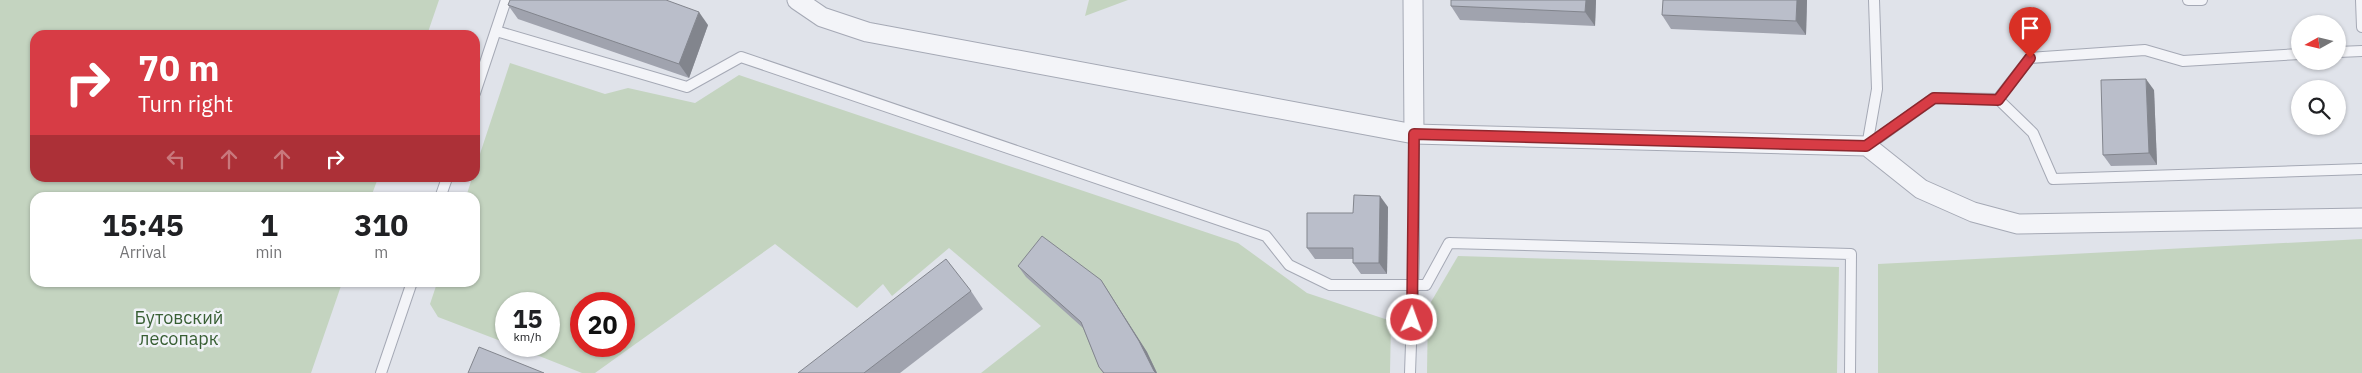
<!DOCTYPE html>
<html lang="en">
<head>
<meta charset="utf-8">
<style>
  body { margin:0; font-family:"IBM Plex Sans",sans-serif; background:#f2f2f2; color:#202124; height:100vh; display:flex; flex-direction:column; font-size:19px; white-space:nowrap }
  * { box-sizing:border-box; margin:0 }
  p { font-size:16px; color:#757577 }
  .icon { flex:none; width:28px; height:28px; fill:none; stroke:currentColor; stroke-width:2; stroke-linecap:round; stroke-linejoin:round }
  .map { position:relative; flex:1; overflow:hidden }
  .sheet { position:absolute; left:30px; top:192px; width:450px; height:95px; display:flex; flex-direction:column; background:#fff; border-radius:15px; box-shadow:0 1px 4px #0004 }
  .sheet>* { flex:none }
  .guide { position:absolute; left:30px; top:30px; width:450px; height:152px; border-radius:15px; box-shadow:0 1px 4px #0004; background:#d73c45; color:#fff; overflow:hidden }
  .needle { width:32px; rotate:262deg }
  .controls { position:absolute; left:2291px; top:15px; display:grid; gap:10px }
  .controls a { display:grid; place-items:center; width:55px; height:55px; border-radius:50%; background:#fff; box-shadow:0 1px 4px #0004; font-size:25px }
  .speed { position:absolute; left:495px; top:292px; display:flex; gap:10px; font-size:25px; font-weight:700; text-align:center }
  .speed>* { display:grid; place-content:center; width:65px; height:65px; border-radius:50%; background:#fff; box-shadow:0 1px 4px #0004; line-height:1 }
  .speed small { font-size:12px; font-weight:400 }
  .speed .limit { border:8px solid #d22; background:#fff; color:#111 }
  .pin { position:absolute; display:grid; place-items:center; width:42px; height:42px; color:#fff; margin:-51px -21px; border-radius:50% 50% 50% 0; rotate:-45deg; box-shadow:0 0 5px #0007 }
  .pin .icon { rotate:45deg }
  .me { position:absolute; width:55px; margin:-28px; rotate:2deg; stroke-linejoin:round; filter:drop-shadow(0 0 4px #0008) }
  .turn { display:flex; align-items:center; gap:18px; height:105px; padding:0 25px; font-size:22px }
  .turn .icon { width:65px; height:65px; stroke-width:2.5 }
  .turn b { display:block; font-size:35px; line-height:42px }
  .lanes { display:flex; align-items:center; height:48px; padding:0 25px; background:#0003; justify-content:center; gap:25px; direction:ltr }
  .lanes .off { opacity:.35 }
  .eta { display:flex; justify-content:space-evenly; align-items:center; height:85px; text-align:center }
  .eta b { font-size:30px; font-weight:700; line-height:35px }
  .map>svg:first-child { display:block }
  .green { fill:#c4d4c0; fill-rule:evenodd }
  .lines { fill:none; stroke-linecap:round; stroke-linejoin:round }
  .lane-casing { stroke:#a5a9b5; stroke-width:12 }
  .street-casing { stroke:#a5a9b5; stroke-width:21 }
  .lane { stroke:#f3f4f8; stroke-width:10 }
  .street { stroke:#f3f4f8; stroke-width:19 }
  .wall { fill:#a0a3ae }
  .shaded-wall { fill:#82858d }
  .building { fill:#babeca; stroke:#82858d }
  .route-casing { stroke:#8c272d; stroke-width:12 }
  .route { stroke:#d73c45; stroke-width:9 }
  .labels { text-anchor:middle; stroke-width:5; stroke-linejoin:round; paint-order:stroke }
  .park-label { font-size:18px; fill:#385f34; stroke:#f0f2f7 }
</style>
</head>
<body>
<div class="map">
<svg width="2362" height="373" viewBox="0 0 2362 373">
  <rect width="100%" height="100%" fill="#e0e3ea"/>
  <g class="green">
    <polygon points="0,0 439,0 427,35 35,35 35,178 378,178 371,197 35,198 35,282 342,283 311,373 0,373"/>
    <polygon points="1089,0 1128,0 1085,16"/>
    <path d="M510 63 605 94 628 88 695 103 739 75 1238 243 1307 293 1391 321 1390 373H981L1041 326 949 248 892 296 883 284 857 308 775 244 595 373H582L514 346H549V304H506V343L438 317 430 304 437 283 475 282V198L466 197 472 178H475V169ZM581 304H624V346H581Z"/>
    <polygon points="2362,239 2362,373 1878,373 1878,264"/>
    <polygon points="1458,256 1839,267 1837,373 1427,373 1428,307"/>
  </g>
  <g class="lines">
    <g class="lane-casing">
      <g id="lane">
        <polyline points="2188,0 2202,0"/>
        <polyline points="2361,0 2362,27"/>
        <polyline points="496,31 687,87 741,57 1266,236 1289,265 1330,285 1426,285 1449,243 1851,254 1850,373"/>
        <polyline points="2338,52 2362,51"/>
        <polyline points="475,93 506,0"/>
        <polyline points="1998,99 2030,58 2145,50 2183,61 2300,54"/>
        <polyline points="1867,146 1934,98 1998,99 2033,133 2053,179 2362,169"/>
        <polyline points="1867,146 1877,89 1874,0"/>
        <polyline points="440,198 447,178"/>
        <polyline points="381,373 412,282"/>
        <polyline points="1410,373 1414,258 1414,134"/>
      </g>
    </g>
    <g class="street-casing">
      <g id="street">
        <polyline points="797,0 822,17 867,32 1414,134 1867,146 1921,189 1973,212 2018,224 2362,218"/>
        <polyline points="1413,0 1414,134"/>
      </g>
    </g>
    <use href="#lane" class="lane"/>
    <use href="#street" class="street"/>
  </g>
  <g class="wall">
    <polygon points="1451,0 1596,0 1595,26 1460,20 1451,6"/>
    <polygon points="1663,0 1807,0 1806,35 1671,29 1662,15"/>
    <polygon points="508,5 708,25 689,78 518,19"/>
    <polygon points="2154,90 2157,165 2111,166 2103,155"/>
    <polygon points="1388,207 1387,274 1361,274 1353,263 1353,259 1315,259 1307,248 1353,213"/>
    <polygon points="1018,266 1101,280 1147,352 1157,373 1103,373 1099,367 1083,328 1026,277"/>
    <polygon points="971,291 983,309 900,373 798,373"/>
  </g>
  <g class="shaded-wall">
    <polygon points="1586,0 1596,0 1595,26 1585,12"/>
    <polygon points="1797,0 1807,0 1806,35 1796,21"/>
    <polygon points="699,12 708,25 689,78 679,64"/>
    <polygon points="2146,79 2154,90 2157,165 2149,153"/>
    <polygon points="1380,196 1388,207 1387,274 1379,263"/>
    <polygon points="1101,280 1147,352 1157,373 1155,373"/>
  </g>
  <g class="building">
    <polygon points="510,0 666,0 699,12 679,64 508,5"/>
    <polygon points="1451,0 1586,0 1585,12 1451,6"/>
    <polygon points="1663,0 1797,0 1796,21 1662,15"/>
    <polygon points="2146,79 2149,153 2103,155 2101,80"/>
    <polygon points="1354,195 1380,196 1379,263 1353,263 1353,248 1307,248 1307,213 1353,213"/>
    <polygon points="1042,236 1101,280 1139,341 1154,371 1156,373 1104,373 1099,367 1081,322 1018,266"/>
    <polygon points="946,259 971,291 864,373 798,373"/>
    <polygon points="479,347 544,373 468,373"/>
  </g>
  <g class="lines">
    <g class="route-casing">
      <polyline id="route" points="1412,320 1414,134 1866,146 1934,98 1998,100 2030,58"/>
    </g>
    <use href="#route" class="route"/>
  </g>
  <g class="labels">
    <g class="park-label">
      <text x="179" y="324">Бутовский<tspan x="179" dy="21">лесопарк</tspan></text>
    </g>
  </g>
</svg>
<div class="controls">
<a><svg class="needle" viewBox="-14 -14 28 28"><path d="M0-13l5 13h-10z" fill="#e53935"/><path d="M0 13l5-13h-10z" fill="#757577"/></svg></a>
<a><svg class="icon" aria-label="search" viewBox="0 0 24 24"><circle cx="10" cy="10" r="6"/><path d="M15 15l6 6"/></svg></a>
</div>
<div class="speed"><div>15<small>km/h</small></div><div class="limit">20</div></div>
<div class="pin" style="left:2030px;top:58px;background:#d93025"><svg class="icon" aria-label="arrive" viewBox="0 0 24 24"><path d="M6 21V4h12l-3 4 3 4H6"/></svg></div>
<svg class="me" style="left:1412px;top:320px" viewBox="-20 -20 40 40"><circle r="17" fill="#d73c45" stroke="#fff" stroke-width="3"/><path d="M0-11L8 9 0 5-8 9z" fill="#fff"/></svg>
<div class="guide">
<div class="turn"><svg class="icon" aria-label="right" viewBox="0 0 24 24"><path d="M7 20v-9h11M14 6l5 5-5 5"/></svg><div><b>70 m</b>Turn right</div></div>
<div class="lanes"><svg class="icon off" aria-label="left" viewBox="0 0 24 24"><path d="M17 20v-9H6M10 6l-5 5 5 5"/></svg><svg class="icon off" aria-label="ahead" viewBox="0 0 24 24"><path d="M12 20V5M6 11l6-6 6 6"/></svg><svg class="icon off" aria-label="ahead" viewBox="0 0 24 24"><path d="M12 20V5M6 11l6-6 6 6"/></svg><svg class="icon" aria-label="right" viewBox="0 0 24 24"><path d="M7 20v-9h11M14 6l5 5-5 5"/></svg></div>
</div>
<section class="sheet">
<div class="eta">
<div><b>15:45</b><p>Arrival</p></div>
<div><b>1</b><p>min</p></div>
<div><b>310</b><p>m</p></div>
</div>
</section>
</div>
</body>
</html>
